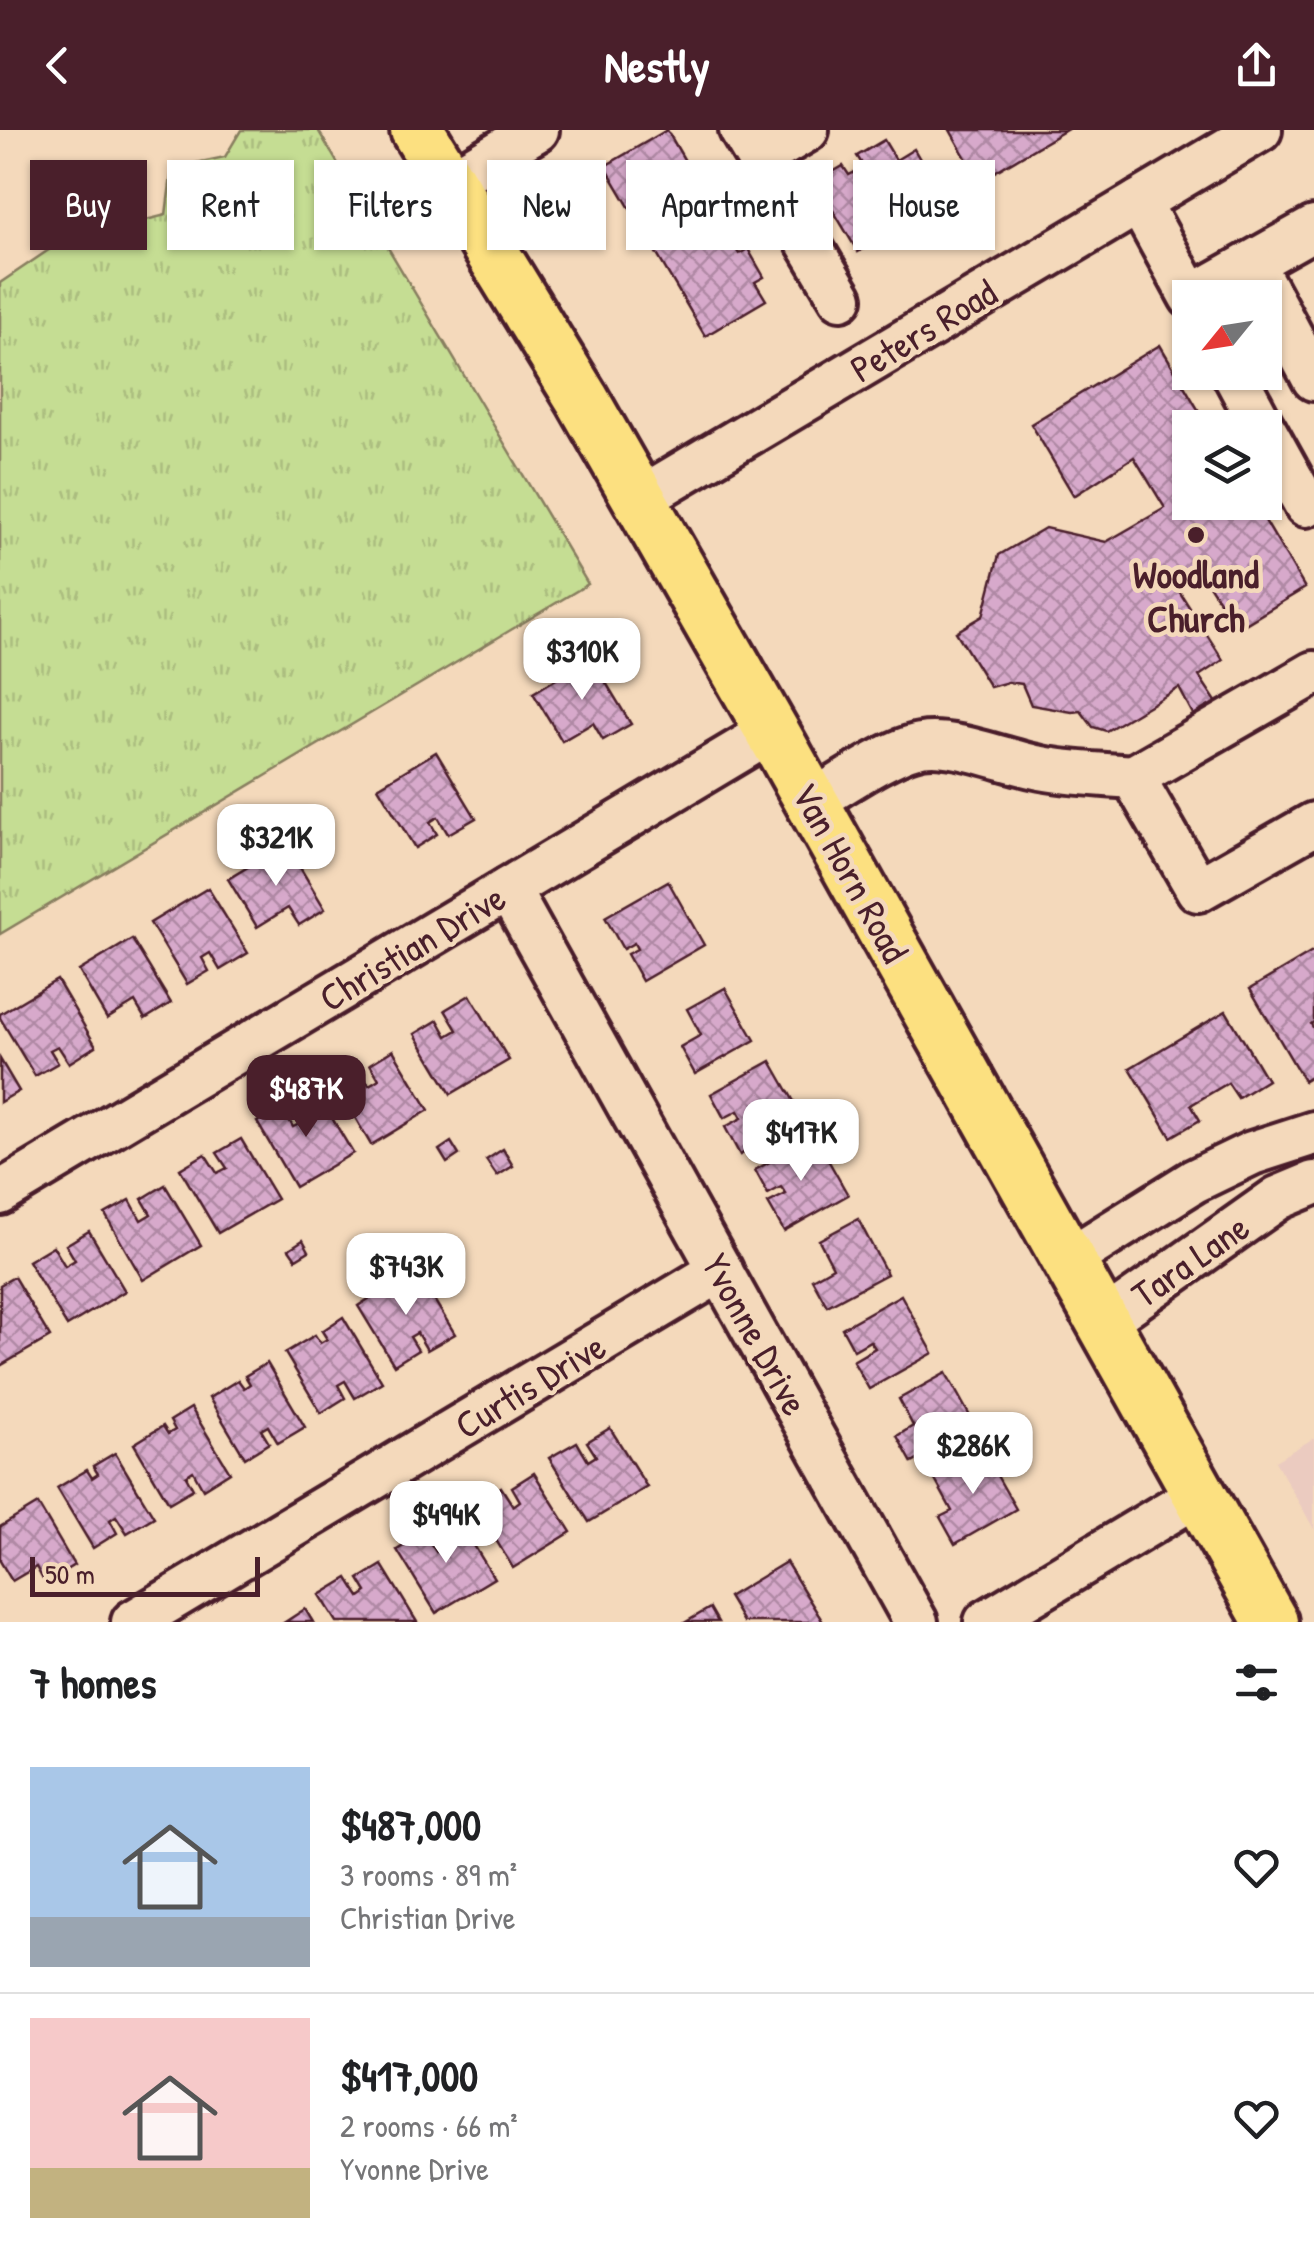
<!DOCTYPE html>
<html lang="en">
<head>
<meta charset="utf-8">
<style>
	:root { --surface:#fff; --page:#f6f6f6; --text:#202124; --muted:#757577; --line:#e0e0e0; --accent:#4a1f2b }
	body { margin:0; font-family:"Patrick Hand",sans-serif; background:var(--page); color:var(--text); height:100vh; display:flex; flex-direction:column; font-size:38px; white-space:nowrap }
	* { box-sizing:border-box; margin:0 }
	p { font-size:32px; color:var(--muted) }
	.icon { flex:none; width:55px; height:55px; fill:none; stroke:currentColor; stroke-width:2; stroke-linecap:round; stroke-linejoin:round }
	.map { position:relative; height:1492px; overflow:hidden }
	.sheet { display:flex; flex-direction:column; background:var(--surface); flex:1 }
	.sheet>* { flex:none }
	.guide { position:absolute; left:30px; top:30px; width:1255px; height:90px; display:flex; gap:20px }
	.needle { width:65px; rotate:240deg }
	.fabs { position:absolute; left:1172px; top:150px; display:grid; gap:20px }
	.fabs a { display:grid; place-items:center; width:110px; height:110px; border-radius:0px; background:var(--surface); box-shadow:0 2px 8px #0004; font-size:50px }
	.scale { position:absolute; left:30px; bottom:25px; width:230px; box-sizing:border-box; padding-left:10px; border:5px solid #4a1f2b; border-top:0; font-size:28px; line-height:35px; white-space:nowrap; color:#4a1f2b; -webkit-text-stroke:8px #f4d9bb; paint-order:stroke }
	.price { position:absolute; translate:-50% -85px; padding:0 22px; border-radius:20px; background:#fff; color:#222; font-size:32px; line-height:65px; filter:drop-shadow(0 2px 5px #0008) }
	.price::after { content:''; position:absolute; left:50%; top:60px; width:30px; height:22px; margin-left:-15px; background:inherit; clip-path:polygon(0 0,100% 0,50% 100%) }
	.price.current { background:var(--accent); color:#fff }
	ul { padding:0; list-style:none }
	li { display:flex; align-items:center; gap:30px; height:250px; padding:0 30px }
	li+li { border-top:2px solid var(--line) }
	li span { display:grid; place-items:center; flex:none; width:280px; height:200px; border-radius:0px; color:#555 }
	li>.icon { margin-inline-start:auto }
	span .icon { width:120px; height:120px; fill:#fffc; stroke-width:1 }
	li b { font-size:42px }
	h2 { display:flex; justify-content:space-between; align-items:center; height:120px; padding:0 30px; font-size:42px }
	.pill { padding:0 35px; border-radius:0px; background:var(--surface); box-shadow:0 2px 8px #0004; font-size:35px; line-height:90px }
	.pill.current { background:var(--accent); color:#fff }
	header { display:flex; justify-content:space-between; align-items:center; height:130px; padding:0 30px; background:var(--accent); color:#fff; font-size:45px; font-weight:800 }
	.map>svg:first-child { display:block }
</style>
</head>
<body>
<header><svg class="icon" aria-label="back" viewBox="0 0 24 24"><path d="M15 5l-7 7 7 7"/></svg>Nestly<svg class="icon" aria-label="share" viewBox="0 0 24 24"><path d="M12 15V3M7 8l5-5 5 5M5 13v7h14v-7"/></svg></header>
<div class="map">
<svg width="1314" height="1492" viewBox="0 0 1314 1492">
	<defs>
		<pattern id="park-tufts" width="24" height="20" patternUnits="userSpaceOnUse" patternTransform="scale(2.5)"><rect width="24" height="20" fill="#c5dd93"/><path d="M3 7l-1-3M5 7V3M7 7l1-3M15 17l-1-3M17 17v-4M19 17l1-3" fill="none" stroke="#abbd7f"/></pattern>
		<pattern id="building-cross-hatch" width="8" height="8" patternUnits="userSpaceOnUse" patternTransform="scale(2.5)"><rect width="8" height="8" fill="#d7a9cb"/><path d="M0 0l8 8M0 8l8-8" fill="none" stroke="#b089a5"/></pattern>
	</defs>
	<rect width="100%" height="100%" fill="#f4d9bb"/>
	<filter id="ink" filterUnits="userSpaceOnUse"><feTurbulence type="fractalNoise" baseFrequency=".01" numOctaves="2"/><feDisplacementMap in="SourceGraphic" scale="20" xChannelSelector="R" yChannelSelector="G"/><feConvolveMatrix kernelMatrix="1 2 1 2 8 2 1 2 1" color-interpolation-filters="sRGB"/></filter>
	<g filter="url(#ink)">
		<polygon fill="#ebcbc0" points="1314,1308 1314,1399 1275,1331"/>
		<polygon fill="url(#park-tufts)" stroke="#887e5f" stroke-width="2.5" points="241,0 318,0 588,454 0,804 0,153 62,111 166,85 172,38 225,27"/>
		<g fill="url(#building-cross-hatch)" stroke="#4a1f2b" stroke-width="2.5">
			<polygon points="667,0 739,124 748,119 764,147 755,152 766,170 705,206 605,36"/>
			<polygon points="950,0 1066,0 979,51"/>
			<polygon points="884,10 896,30 914,19 944,71 858,122 816,52 843,36 849,45 864,37 857,26"/>
			<polygon points="1160,215 1209,298 1190,298 1190,372 1254,372 1305,458 1237,499 1196,434 1172,450 1223,530 1199,546 1217,573 1194,586 1179,558 1106,601 1093,597 1081,581 1072,582 1031,575 1022,554 1008,552 990,557 956,502 983,486 999,425 1045,398 1106,412 1165,378 1134,327 1074,366 1031,294"/>
			<polygon points="591,528 631,594 603,610 593,593 562,611 533,563"/>
			<polygon points="436,622 476,688 448,704 438,687 430,692 437,704 415,718 378,657"/>
			<polygon points="286,714 325,779 299,795 288,778 257,797 228,749"/>
			<polygon points="668,751 704,815 642,851 627,824 637,819 634,813 623,819 605,787"/>
			<polygon points="208,758 248,823 220,840 210,823 202,828 209,841 187,854 150,793"/>
			<polygon points="132,809 171,873 145,889 135,872 107,889 79,841"/>
			<polygon points="1314,821 1314,892 1311,894 1314,899 1314,945 1304,951 1250,859"/>
			<polygon points="57,850 96,916 69,933 58,916 50,920 58,933 35,946 0,888 0,884"/>
			<polygon points="725,858 755,910 695,944 680,917 701,905 687,879"/>
			<polygon points="470,865 509,930 451,964 415,904 438,890 447,906 457,900 445,880"/>
			<polygon points="1226,881 1267,950 1238,968 1228,953 1191,975 1200,990 1171,1007 1130,938"/>
			<polygon points="393,920 429,980 371,1015 333,950 357,935 369,955 379,949 370,934"/>
			<polygon points="0,929 19,961 0,972"/>
			<polygon points="771,931 804,989 740,1025 725,997 742,988 738,981 724,988 711,964"/>
			<polygon points="317,963 353,1023 295,1057 257,992 282,977 293,997 303,992 294,977"/>
			<polygon points="815,1007 848,1065 784,1101 768,1073 786,1064 781,1057 768,1064 755,1040"/>
			<polygon points="241,1009 277,1069 218,1103 180,1039 205,1024 217,1043 227,1038 217,1023"/>
			<polygon points="451,1012 459,1025 447,1033 439,1020"/>
			<polygon points="503,1019 513,1036 497,1046 486,1030"/>
			<polygon points="165,1055 201,1115 143,1150 105,1084 130,1070 141,1090 151,1084 142,1069"/>
			<polygon points="858,1089 887,1144 827,1176 812,1149 833,1137 819,1110"/>
			<polygon points="89,1101 125,1161 67,1196 28,1131 53,1116 65,1136 75,1130 66,1115"/>
			<polygon points="303,1110 309,1121 296,1129 289,1119"/>
			<polygon points="416,1140 455,1204 427,1220 417,1203 410,1207 418,1220 394,1235 358,1176 387,1157 393,1165 399,1161 394,1153"/>
			<polygon points="14,1147 50,1207 0,1236 0,1155"/>
			<polygon points="901,1165 933,1223 869,1259 853,1231 875,1218 870,1211 854,1220 842,1198"/>
			<polygon points="343,1187 382,1252 355,1268 345,1251 338,1255 345,1268 321,1283 285,1223 315,1205 320,1213 327,1209 322,1201"/>
			<polygon points="267,1233 305,1297 278,1313 268,1296 261,1300 269,1313 245,1328 209,1268 238,1250 244,1258 250,1254 245,1246"/>
			<polygon points="946,1243 976,1297 912,1333 897,1306 913,1296 899,1269"/>
			<polygon points="191,1278 230,1342 203,1359 193,1341 186,1346 193,1359 169,1373 134,1314 163,1296 168,1304 175,1300 170,1291"/>
			<polygon points="610,1298 647,1357 589,1392 549,1328 577,1312 588,1331 596,1326 587,1312"/>
			<polygon points="983,1321 1016,1379 955,1414 940,1387 952,1381 934,1348"/>
			<polygon points="115,1323 154,1387 127,1403 116,1386 110,1390 117,1403 93,1418 57,1358 87,1340 92,1348 98,1344 93,1336"/>
			<polygon points="534,1343 571,1402 513,1438 474,1374 501,1357 513,1376 520,1371 512,1357"/>
			<polygon points="38,1374 74,1435 45,1453 36,1437 12,1451 0,1431 0,1397"/>
			<polygon points="458,1389 494,1448 436,1483 397,1420 424,1403 436,1422 443,1417 435,1403"/>
			<polygon points="786,1432 823,1492 743,1492 728,1467"/>
			<polygon points="382,1435 417,1492 337,1492 320,1465 348,1448 360,1467 367,1462 359,1449"/>
			<polygon points="710,1478 718,1492 686,1492"/>
			<polygon points="305,1479 313,1492 285,1492"/>
		</g>
		<g fill="none" stroke-linecap="round" stroke-linejoin="round">
			<defs>
				<g id="minor">
					<polyline points="741,0 841,168"/>
					<polyline points="758,29 807,0"/>
					<polyline points="449,52 537,0"/>
					<polyline points="1139,72 1191,167 1314,98"/>
					<polyline points="1252,133 1314,249"/>
					<polyline points="1233,242 1263,298"/>
					<polyline points="1265,301 1306,375"/>
					<polyline points="639,369 1260,0"/>
					<polyline points="1133,647 1314,543"/>
					<path d="M812,672C839,656 891,620 921,615C952,609 1008,632 1041,638C1072,644 1102,644 1133,647L1198,760L1314,694"/>
					<polyline points="508,759 916,1492"/>
					<polyline points="0,1063 772,601"/>
					<polyline points="1068,1130 1194,1051 1252,1023 1314,1003"/>
					<polyline points="1103,1192 1278,1068 1314,1053"/>
					<polyline points="133,1492 721,1140"/>
					<polyline points="986,1492 1199,1364"/>
				</g>
				<polyline id="major" points="417,0 582,269 772,601 1271,1492"/>
			</defs>
			<use href="#minor" stroke="#4a1f2b" stroke-width="50"/>
			<use href="#major" stroke="#4a1f2b" stroke-width="60"/>
			<use href="#minor" stroke="#f4d9bb" stroke-width="42"/>
			<use href="#major" stroke="#fce080" stroke-width="52"/>
		</g>
	</g>
	<circle fill="#4a1f2b" stroke="#f4d9bb" stroke-width="4" cx="1196" cy="405" r="10"/>
	<g text-anchor="middle" dominant-baseline="central" stroke-width="9" stroke-linejoin="round" paint-order="stroke">
		<g font-size="38" fill="#4a1f2b" stroke="#f4d9bb">
			<text transform="translate(923 200) rotate(-31)">Peters Road</text>
			<text transform="translate(851 742) rotate(61)">Van Horn Road</text>
			<text transform="translate(412 817) rotate(-31)">Christian Drive</text>
			<text transform="translate(1190 1130) rotate(-35)">Tara Lane</text>
			<text transform="translate(756 1204) rotate(61)">Yvonne Drive</text>
			<text transform="translate(530 1255) rotate(-31)">Curtis Drive</text>
		</g>
		<g font-size="38" font-weight="bold" fill="#4a1f2b" stroke="#f4d9bb">
			<text x="1196" y="444">Woodland<tspan x="1196" dy="44">Church</tspan></text>
		</g>
	</g>
</svg>
<div class="fabs">
<a><svg class="needle" viewBox="-14 -14 28 28"><path d="M0-13l5 13h-10z" fill="#e53935"/><path d="M0 13l5-13h-10z" fill="#757577"/></svg></a>
<a><svg class="icon" aria-label="layers" viewBox="0 0 24 24"><path d="M12 4l9 5-9 5-9-5zM3 14l9 5 9-5"/></svg></a>
</div>
<div class="scale">50 m</div>
<b class="price" style="left:582px;top:573px">$310K</b>
<b class="price" style="left:276px;top:759px">$321K</b>
<b class="price current" style="left:306px;top:1010px">$487K</b>
<b class="price" style="left:801px;top:1054px">$417K</b>
<b class="price" style="left:406px;top:1188px">$743K</b>
<b class="price" style="left:973px;top:1367px">$286K</b>
<b class="price" style="left:446px;top:1436px">$494K</b>
<div class="guide">
<a class="pill current">Buy</a>
<a class="pill">Rent</a>
<a class="pill">Filters</a>
<a class="pill">New</a>
<a class="pill">Apartment</a>
<a class="pill">House</a>
</div>
</div>
<section class="sheet">
<h2>7 homes<svg class="icon" aria-label="filters" viewBox="0 0 24 24"><path d="M4 7h16M4 17h16"/><circle cx="9" cy="7" r="2"/><circle cx="15" cy="17" r="2"/></svg></h2>
<ul>
<li><span style="background:linear-gradient(#a9c7e8 75%,#9aa5b1 0)"><svg class="icon" aria-label="home" viewBox="0 0 24 24"><path d="M3 11l9-7 9 7M6 9v11h12V9"/></svg></span><div><b>$487,000</b><p>3 rooms · 89 m²</p><p>Christian Drive</p></div><svg class="icon" aria-label="heart" viewBox="0 0 24 24"><path d="M12 20l-8-8c-3-5 5-10 8-4 3-6 11-1 8 4z"/></svg></li>
<li><span style="background:linear-gradient(#f6c9c9 75%,#c2b280 0)"><svg class="icon" aria-label="home" viewBox="0 0 24 24"><path d="M3 11l9-7 9 7M6 9v11h12V9"/></svg></span><div><b>$417,000</b><p>2 rooms · 66 m²</p><p>Yvonne Drive</p></div><svg class="icon" aria-label="heart" viewBox="0 0 24 24"><path d="M12 20l-8-8c-3-5 5-10 8-4 3-6 11-1 8 4z"/></svg></li>
</ul>
</section>
</body>
</html>
